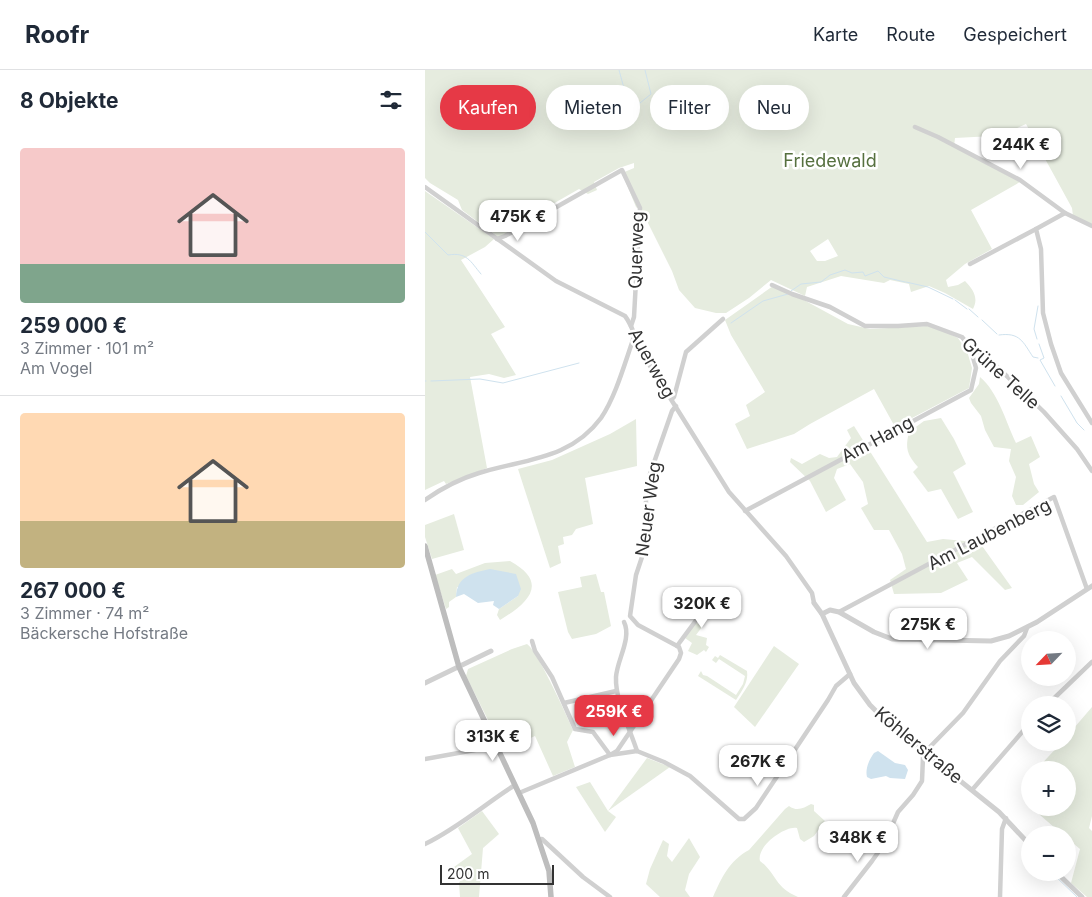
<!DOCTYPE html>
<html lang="de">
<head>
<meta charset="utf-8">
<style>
	:root { --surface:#fff; --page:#f6f6f7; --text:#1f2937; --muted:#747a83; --line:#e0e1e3; --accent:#e63946 }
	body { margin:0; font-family:Inter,sans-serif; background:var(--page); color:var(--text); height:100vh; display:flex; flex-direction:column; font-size:19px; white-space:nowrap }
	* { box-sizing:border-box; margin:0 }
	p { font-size:16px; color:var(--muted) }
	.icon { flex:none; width:28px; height:28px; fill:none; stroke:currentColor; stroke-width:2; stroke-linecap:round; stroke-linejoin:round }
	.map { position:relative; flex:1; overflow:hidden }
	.details { display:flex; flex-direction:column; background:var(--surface); width:425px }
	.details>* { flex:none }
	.top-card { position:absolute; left:15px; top:15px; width:475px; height:45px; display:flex; gap:10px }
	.needle { width:32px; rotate:245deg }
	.controls { position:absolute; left:596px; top:561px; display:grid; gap:10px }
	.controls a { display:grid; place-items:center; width:55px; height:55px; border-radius:50%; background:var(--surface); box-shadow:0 5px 20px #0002; font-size:25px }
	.scale { position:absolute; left:15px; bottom:12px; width:114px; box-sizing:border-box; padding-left:5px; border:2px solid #333; border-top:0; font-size:14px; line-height:18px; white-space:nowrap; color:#333; -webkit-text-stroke:4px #fff; paint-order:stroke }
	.price { position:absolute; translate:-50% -42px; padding:0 11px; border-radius:10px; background:#fff; color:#222; font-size:16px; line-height:32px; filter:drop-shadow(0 1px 2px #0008) }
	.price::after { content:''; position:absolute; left:50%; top:30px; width:15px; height:11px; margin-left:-8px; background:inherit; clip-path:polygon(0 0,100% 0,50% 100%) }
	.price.selected { background:var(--accent); color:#fff }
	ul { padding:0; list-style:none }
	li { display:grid; align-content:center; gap:10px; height:265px; padding:0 20px }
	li+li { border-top:1px solid var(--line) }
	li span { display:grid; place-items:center; height:155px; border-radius:5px; color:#555 }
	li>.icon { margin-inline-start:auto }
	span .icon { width:90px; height:90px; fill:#fffc; stroke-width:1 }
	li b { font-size:21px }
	h2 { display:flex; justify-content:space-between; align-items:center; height:60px; padding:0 20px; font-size:21px }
	.chip { padding:0 18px; border-radius:22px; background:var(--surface); box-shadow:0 5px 20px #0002; font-size:18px; line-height:45px }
	.chip.selected { background:var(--accent); color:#fff }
	header { display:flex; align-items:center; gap:30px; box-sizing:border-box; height:70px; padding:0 25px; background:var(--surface); border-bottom:1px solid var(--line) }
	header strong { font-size:24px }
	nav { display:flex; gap:28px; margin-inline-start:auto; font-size:18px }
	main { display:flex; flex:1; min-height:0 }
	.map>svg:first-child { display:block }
</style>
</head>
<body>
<header>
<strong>Roofr</strong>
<nav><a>Karte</a><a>Route</a><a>Gespeichert</a></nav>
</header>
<main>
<section class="details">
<h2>8 Objekte<svg class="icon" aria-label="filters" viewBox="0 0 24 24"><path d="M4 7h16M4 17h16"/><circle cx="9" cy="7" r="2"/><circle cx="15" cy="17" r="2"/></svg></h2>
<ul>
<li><span style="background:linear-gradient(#f6c9c9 75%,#7fa58c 0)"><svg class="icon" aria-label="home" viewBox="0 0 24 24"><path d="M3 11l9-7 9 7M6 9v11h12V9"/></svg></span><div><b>259 000 €</b><p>3 Zimmer · 101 m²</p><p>Am Vogel</p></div></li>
<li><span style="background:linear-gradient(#ffd9b3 70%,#c2b280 0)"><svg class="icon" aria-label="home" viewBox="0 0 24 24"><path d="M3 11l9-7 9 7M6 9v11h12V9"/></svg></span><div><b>267 000 €</b><p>3 Zimmer · 74 m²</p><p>Bäckersche Hofstraße</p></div></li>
</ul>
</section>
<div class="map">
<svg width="667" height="827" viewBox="0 0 667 827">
	<rect width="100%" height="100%" fill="#fff"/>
	<g fill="#e6ecdf" fill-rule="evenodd">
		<path d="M0,0H667V154L648,146L647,138L601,54L579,64L568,66L530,68L529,77L595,112L546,140L567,179L540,194L521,210L523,217L533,215L540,211C548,219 554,228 548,239L520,223L504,216L486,222L484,214L465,210L459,213L416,206L382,217L380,226L346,210L324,228L301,243H291L270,238L254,220L247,201L218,143L211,137L197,103L209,98V93L194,98L169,112L172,120L163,124L154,119L119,139L96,158L76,169L37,140L33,130L5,113L0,108ZM403,169L413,186L400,191H392L385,181Z"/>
		<polygon points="0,121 69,169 60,177 36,190 80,257 66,264 91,305 79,308 64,304 45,307 62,398 21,414 19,411 0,420"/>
		<polygon points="348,216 377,229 423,254 445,259 502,256 512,258 533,268 542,281 547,298 544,318 470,357 449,319 385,354 369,364 322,379 310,354 325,346 321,335 340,322 306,265 300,250"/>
		<path d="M555,307C573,322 581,352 591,373L606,366L615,387L604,394L609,414L614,422L598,435H591L587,426L591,407L584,391L586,379L569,377L560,360L556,346L546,333L544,328L554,314Z"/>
		<path d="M516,348L529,369L541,394L528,402L548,442L533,449L516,419L503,422L488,402L493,397C482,384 480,379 484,362L499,351Z"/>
		<polygon points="211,349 212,396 160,408 168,454 151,459 147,465 138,467 139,474 133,476 136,493 125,498 93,399 127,390 185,364"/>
		<polygon points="429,356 502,472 518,469 540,471 550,466 587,518 580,520 547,487 532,493 543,510 516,523 469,524 465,510 481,499 477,484 464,460 449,460 436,438 443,434 438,412 425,394 412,399 409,408 421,430 401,442 385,411 365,392 366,388 377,394 395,384 404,388 412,387 426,368 422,360"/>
		<polygon points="29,444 39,480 7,489 0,467 0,455"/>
		<path d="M85,491C125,513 103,533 75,550L72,545L74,539L93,526L32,517L31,527L24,532V537L21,539L10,505L27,499L31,504L60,493Z"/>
		<polygon points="171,504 176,522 179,522 186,556 171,564 147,569 143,562 133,522 157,517 155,507"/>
		<polygon points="271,552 277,557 271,565 282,568 281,575 284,577 281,582 279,580 272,585 263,581 267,573 260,568"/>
		<path d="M102,574C113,582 141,644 148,660L142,672L150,697L128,706L110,666L92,674L85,669L74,672L41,606L43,599L87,579Z"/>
		<polygon points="349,576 374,594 330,657 309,637"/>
		<path d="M295,585L322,601C324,612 316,622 311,630L273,606L276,601L278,605L282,606L311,625L318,614L320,606L294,589L291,593L287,590L290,586L293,588Z"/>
		<polygon points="667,637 667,746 664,758 667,761 667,827 662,827 646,813 655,779 643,769 642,765 638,765 607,738 642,738 642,700 611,700 636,673 642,672 643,665"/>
		<polygon points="222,688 245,697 183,741 191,747 180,762 151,717 165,712 183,741"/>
		<path d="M386,734L389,735V741L400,751L389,766L379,772L375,769L372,758C361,755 331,776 335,791C352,804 349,817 373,827H288C297,807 304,791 324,780L360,739L364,736C372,742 379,738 386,734Z"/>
		<polygon points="57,741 74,764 58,778 54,827 35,827 34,813 37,807 31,805 29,797 47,784 33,758"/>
		<polygon points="264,768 275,787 264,804 260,820 265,827 235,827 221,814 225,799 238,770 244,774 242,786 247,792"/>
	</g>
	<g fill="#cfe2ee">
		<path d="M65,499L91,504L96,519L93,526L74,539L68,535L69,531L53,533L39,524L31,527C32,506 47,503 65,499Z"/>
		<path d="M453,681L470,693L480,695L483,700L480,709L465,708L461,706L446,709L442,707C440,699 444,690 449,683Z"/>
	</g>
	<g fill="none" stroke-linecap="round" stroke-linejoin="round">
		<g stroke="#cfe2ee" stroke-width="1">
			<polyline points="194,0 200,22 203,29"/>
			<polyline points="211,33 215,33 226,24 220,0"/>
			<path d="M0,162L23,185C42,182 45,191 56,204"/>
			<polyline points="481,212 503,217 528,229"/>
			<polyline points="366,221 376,214 396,212 405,205 420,200 427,203 438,202 440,206 453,201 459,207 480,212"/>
			<polyline points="530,230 542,239"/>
			<polyline points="544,239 553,247"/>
			<polyline points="557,250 572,264"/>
			<polyline points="306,253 338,231 363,224"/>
			<path d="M574,265C595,262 598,272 608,287L613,288"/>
			<polyline points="612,269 609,259 613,236"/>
			<polyline points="614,274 619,288 615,290 630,316"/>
			<polyline points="0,311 1,311"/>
			<polyline points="6,311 55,309 78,313 154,293"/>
			<polyline points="636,326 652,353 659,360"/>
			<polyline points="601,774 605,779"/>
			<polyline points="626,802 652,827"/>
		</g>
		<g stroke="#d0d0d0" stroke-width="4.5">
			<polyline points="490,57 513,67 595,110 640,143 667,156"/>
			<path d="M0,117L131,211L200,246C208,256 211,271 217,283L304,422L361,486L387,523L389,533"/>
			<polyline points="640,143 611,159 616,179 618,243 626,274 636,303 667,353"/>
			<polyline points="72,169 80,166 197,100 215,138 209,247 206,256"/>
			<polyline points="545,194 611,159"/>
			<polyline points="347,215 367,224 405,237 440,256 473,256 502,254 537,267 545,277 561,286 619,342 652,379 667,401"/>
			<polyline points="247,329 249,327 261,282 298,249"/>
			<path d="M0,430C17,418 34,409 54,403C99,389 145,390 176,348C191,326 200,292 209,267"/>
			<polyline points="320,441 546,320 551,298 545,277"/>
			<polyline points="414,542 629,427 662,519"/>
			<path d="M199,552C207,568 192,590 191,607C190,630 205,659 212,681"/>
			<polyline points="107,571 110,581 127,607 150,659 168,662 185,685"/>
			<polyline points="252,576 286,530"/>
			<polyline points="139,633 191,621"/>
			<polyline points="622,635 667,592"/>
			<polyline points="187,684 192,681 254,589 256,583 254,577 213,555 205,546 211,505 220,478 221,430 225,404 247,341 251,336"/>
			<polyline points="0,689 72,676"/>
			<polyline points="547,720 605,653"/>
			<polyline points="94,723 185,685 212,681 239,692 265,706 314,749 319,749 331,738 403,630 411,616 425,604"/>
			<polyline points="114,770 117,769 158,807 185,827"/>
			<path d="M0,774C33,758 60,734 90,715"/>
			<polyline points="419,827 447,791 459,774 473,742 488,725 497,711 498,687 500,682 538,643 575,591 599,566 602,558"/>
			<polyline points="575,827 577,759 581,748"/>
		</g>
		<g stroke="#d0d0d0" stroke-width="5">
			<polyline points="389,533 397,544 429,613 445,635 463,653 574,742 605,775"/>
			<polyline points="397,544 405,540 414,542 449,562 467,569 566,571 584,566 612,552 667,516"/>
			<polyline points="0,613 66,581"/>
			<polyline points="631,802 657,827"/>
		</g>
		<polyline stroke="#bdbdbd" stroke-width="5.5" points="0,476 34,597 108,753 124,801 126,827"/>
	</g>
	<g text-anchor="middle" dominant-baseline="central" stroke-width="5" stroke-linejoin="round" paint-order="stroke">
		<g font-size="18" fill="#56703f" stroke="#fff">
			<text x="405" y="90">Friedewald</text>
		</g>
		<g font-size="18" fill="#333" stroke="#fff">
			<text transform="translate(211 180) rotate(-88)">Querweg</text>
			<text transform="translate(227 293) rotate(61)">Auerweg</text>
			<text transform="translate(576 303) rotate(42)">Grüne Telle</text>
			<text transform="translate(452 369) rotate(-28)">Am Hang</text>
			<text transform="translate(223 439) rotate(-82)">Neuer Weg</text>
			<text transform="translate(564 464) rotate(-27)">Am Laubenberg</text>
			<text transform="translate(494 675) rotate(40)">Köhlerstraße</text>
		</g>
	</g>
</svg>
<div class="controls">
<a><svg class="needle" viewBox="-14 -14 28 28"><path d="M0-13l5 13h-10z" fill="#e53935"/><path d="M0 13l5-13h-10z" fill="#747a83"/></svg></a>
<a><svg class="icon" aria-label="layers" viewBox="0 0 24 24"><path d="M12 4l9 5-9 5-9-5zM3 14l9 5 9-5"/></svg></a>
<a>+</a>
<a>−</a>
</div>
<div class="scale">200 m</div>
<b class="price" style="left:596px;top:100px">244K €</b>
<b class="price" style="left:93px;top:172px">475K €</b>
<b class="price" style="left:277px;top:559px">320K €</b>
<b class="price" style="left:503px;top:580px">275K €</b>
<b class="price selected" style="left:189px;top:667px">259K €</b>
<b class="price" style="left:68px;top:692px">313K €</b>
<b class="price" style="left:333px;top:717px">267K €</b>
<b class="price" style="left:433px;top:793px">348K €</b>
<div class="top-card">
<a class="chip selected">Kaufen</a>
<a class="chip">Mieten</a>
<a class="chip">Filter</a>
<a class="chip">Neu</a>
</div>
</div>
</main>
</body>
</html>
